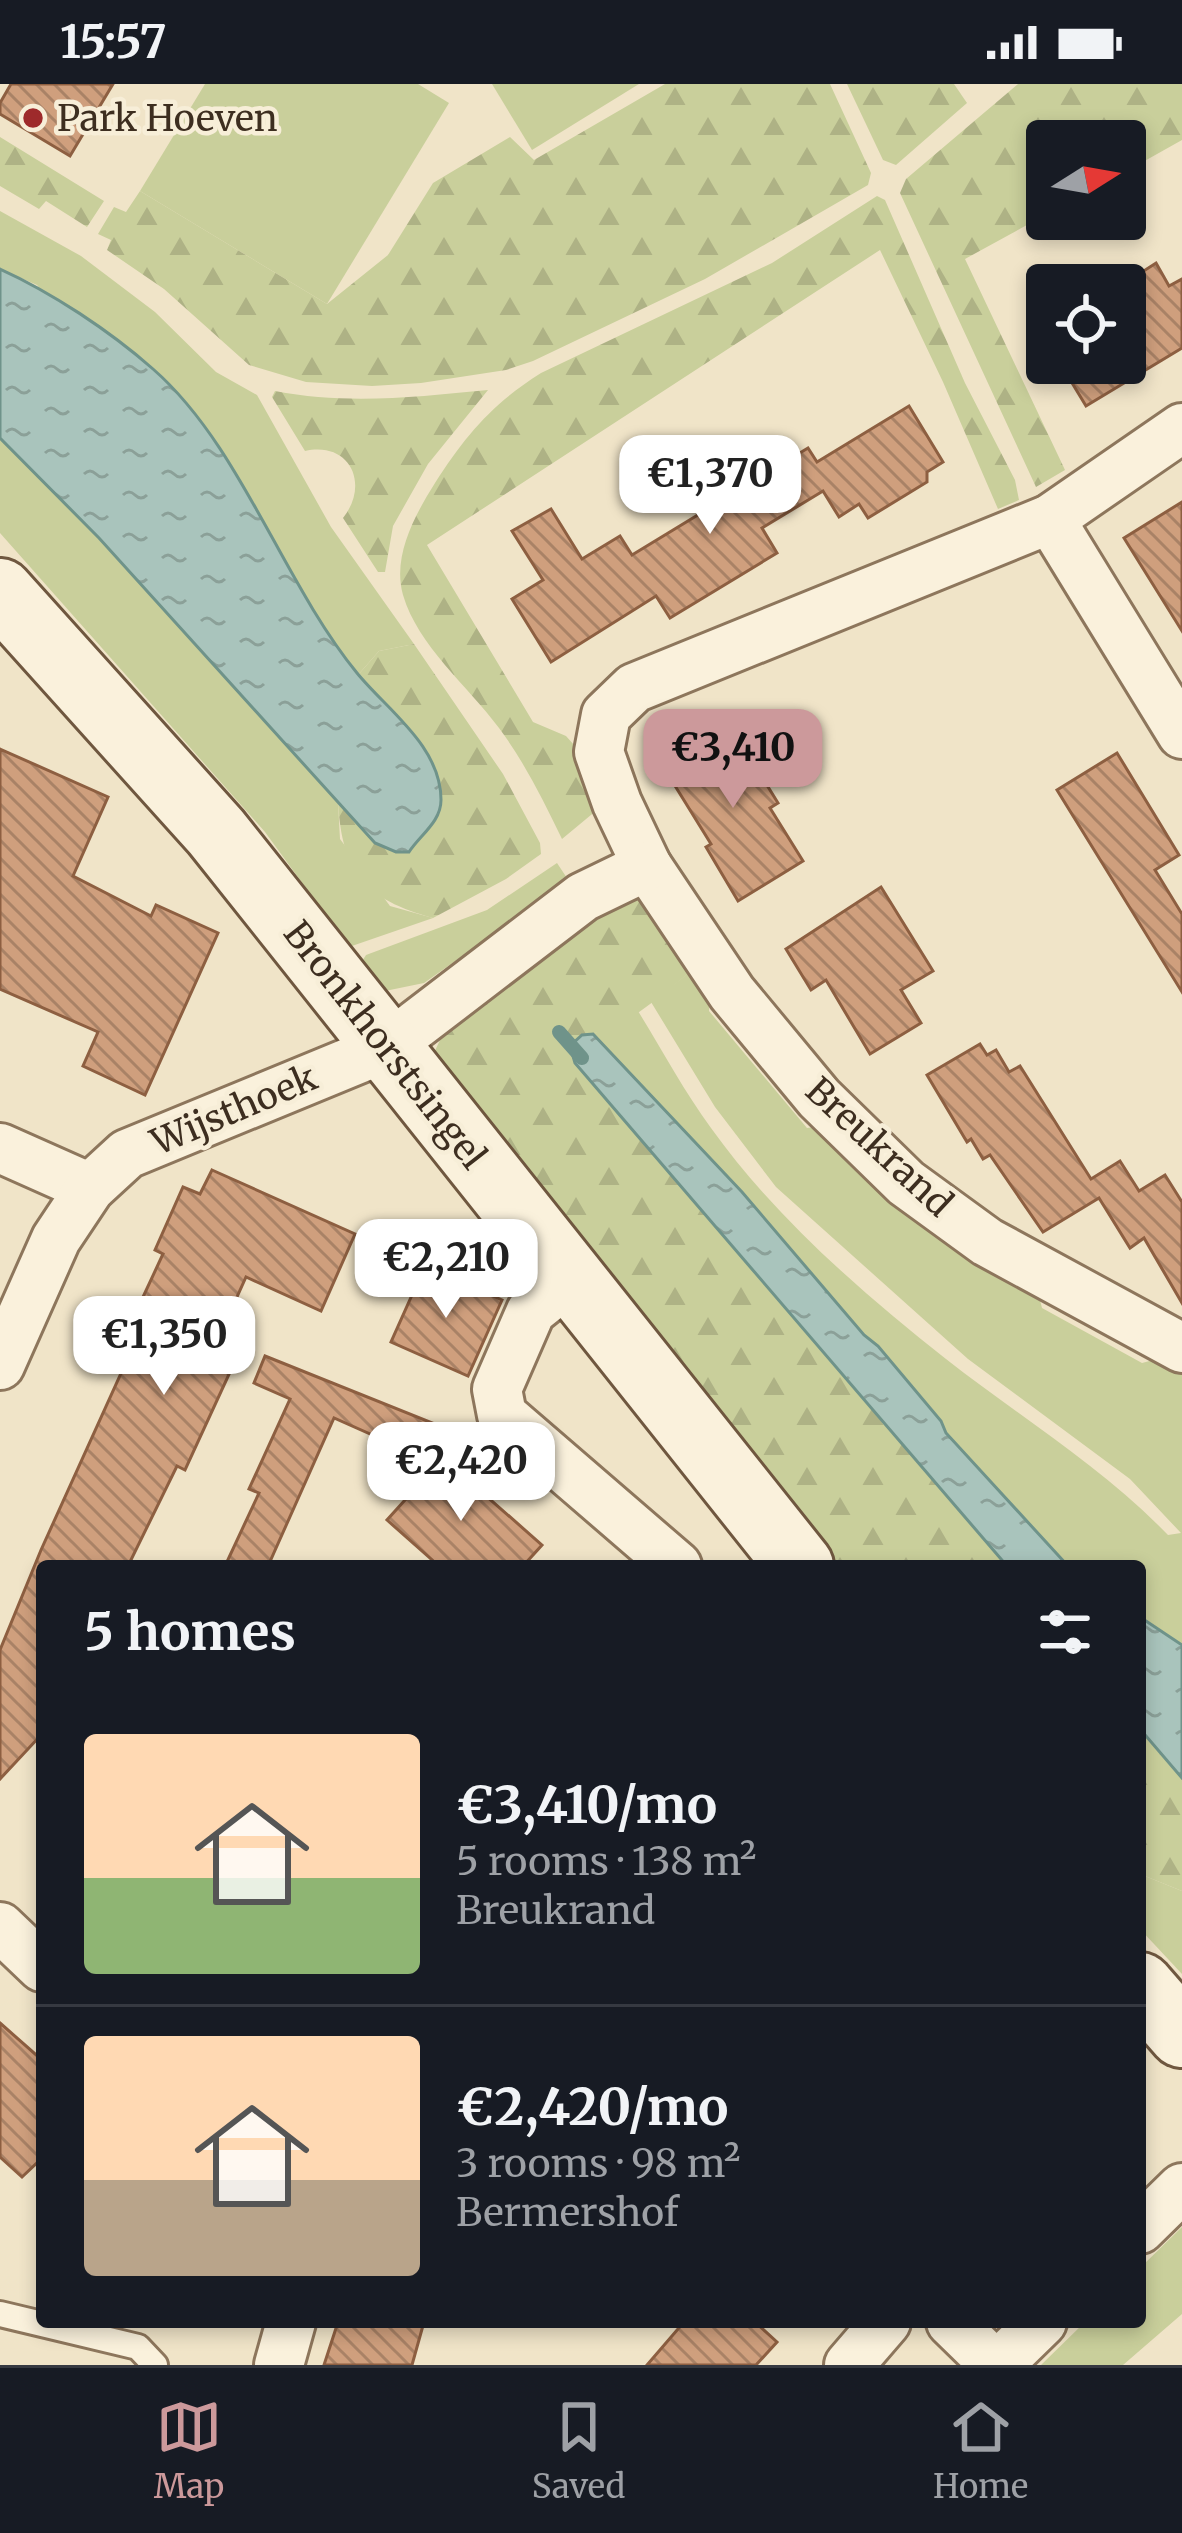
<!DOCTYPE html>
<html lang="en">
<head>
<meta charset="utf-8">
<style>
	:root { --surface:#171b24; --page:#242831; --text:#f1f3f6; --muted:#9ea1a6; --line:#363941; --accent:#cc999b }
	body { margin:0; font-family:Merriweather,serif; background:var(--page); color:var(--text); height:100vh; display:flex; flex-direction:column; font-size:45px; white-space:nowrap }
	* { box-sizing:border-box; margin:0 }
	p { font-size:39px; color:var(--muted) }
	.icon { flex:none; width:66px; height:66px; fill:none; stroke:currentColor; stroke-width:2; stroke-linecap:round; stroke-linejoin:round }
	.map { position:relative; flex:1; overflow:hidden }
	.details { position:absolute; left:36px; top:1476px; width:1110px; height:768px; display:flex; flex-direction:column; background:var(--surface); border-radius:12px; box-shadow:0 6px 18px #0003 }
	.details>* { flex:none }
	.needle { width:78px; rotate:79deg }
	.tools { position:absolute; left:1026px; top:36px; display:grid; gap:24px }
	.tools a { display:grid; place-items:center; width:120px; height:120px; border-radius:12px; background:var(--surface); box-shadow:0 6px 18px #0003; font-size:60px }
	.price { position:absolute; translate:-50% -102px; padding:0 27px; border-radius:24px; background:#fff; color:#222; font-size:39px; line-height:78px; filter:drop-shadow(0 3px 6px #0008) }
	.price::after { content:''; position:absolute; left:50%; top:72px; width:36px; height:27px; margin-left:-18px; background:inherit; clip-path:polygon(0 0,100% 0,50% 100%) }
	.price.current { background:var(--accent); color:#111 }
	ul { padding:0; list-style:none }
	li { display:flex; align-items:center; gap:36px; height:300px; padding:0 48px }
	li+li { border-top:3px solid var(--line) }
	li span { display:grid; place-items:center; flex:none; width:336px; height:240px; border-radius:12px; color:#555 }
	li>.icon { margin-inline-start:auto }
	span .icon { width:144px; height:144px; fill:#fffc; stroke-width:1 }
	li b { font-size:51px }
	h2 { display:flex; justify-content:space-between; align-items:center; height:144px; padding:0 48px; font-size:51px }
	.status { display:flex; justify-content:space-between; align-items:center; height:84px; padding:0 60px; background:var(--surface); direction:ltr }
	.status svg { height:33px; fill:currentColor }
	.tab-bar { display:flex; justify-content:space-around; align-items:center; height:168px; border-top:3px solid var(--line); background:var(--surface); font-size:33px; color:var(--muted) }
	.tab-bar a { display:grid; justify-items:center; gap:6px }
	.tab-bar .current { color:var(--accent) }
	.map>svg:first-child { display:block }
</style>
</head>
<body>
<div class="status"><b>15:57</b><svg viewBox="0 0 49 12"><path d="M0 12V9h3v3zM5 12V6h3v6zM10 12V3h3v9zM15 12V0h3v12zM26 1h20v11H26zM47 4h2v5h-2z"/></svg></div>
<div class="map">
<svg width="1182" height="2281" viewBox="0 0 1182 2281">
	<defs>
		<pattern id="forest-firs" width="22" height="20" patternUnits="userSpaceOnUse" patternTransform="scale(3)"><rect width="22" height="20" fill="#c9cf9b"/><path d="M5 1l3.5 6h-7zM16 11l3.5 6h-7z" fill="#aeb285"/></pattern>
		<pattern id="water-ripples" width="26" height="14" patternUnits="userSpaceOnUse" patternTransform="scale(3)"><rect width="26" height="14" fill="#a9c4bc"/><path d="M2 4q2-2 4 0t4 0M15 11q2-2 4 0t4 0" fill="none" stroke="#8ba098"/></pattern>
		<pattern id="building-back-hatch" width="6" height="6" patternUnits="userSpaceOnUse" patternTransform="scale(3)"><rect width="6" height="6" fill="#cf9f7d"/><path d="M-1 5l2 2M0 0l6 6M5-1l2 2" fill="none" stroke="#a98266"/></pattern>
	</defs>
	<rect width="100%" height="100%" fill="#f0e4c8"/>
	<g fill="#c9cf9b">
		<polygon points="205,0 418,0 449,19 327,220 140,107"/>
		<polygon points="492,0 639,0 532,66"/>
		<polygon points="0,127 81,172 155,228 216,288 257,311 331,443 414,560 379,567 358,591 325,544 37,201 0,185"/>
		<polygon points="0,354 99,454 338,718 340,755 390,822 433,834 349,863 265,748 0,449"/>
		<polygon points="557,779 569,797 424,899 385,907 361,879 366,871 487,826"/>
		<path d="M694,885L710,908L709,927L807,1044L823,1042L1038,1208L1042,1224L1142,1279L1161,1274L1182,1286V1561L1140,1533V1482H1068L946,1349L941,1337L878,1262L864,1251L742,1108L593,950L638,927C662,966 684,1007 711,1044C774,1132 861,1208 946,1275C1020,1333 1102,1383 1168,1451L1181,1449L1130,1395L968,1275L776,1103L715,1023L651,918Z"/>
		<polygon points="1140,1790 1182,1807 1182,1890 1140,1845"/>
		<polygon points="1182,2143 1182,2230 1123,2281 1041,2281 1085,2238 1140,2238 1140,2184"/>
	</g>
	<g fill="url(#forest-firs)">
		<polygon points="665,0 830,0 871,89 868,101 705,195 533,277 506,286 421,299 372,302 306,298 249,281 164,205 107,166 111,156 98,150 114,123 126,128 140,107 327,220 388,171 433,99 510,53 534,76"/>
		<polygon points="847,0 954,0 967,19 896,81 883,76"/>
		<polygon points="1018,0 1182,0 1182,56 1125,88 1125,57 1047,57 1047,130 965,175 1065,386 1036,403 900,109 906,95"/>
		<polygon points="0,53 104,117 87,143 46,117 39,125 0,102"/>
		<path d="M877,112L885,116L965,299L1015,396L1019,416L998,425L943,298L880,166L427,461L533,638L566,652L583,671L603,721L562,755C543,716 525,679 499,644C468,602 418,562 403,511C392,472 415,431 435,399C466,351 492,320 541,289L772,179Z"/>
		<path d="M488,306L428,380L393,442L385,488H378L343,434C370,400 350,357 305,367L272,313L275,307C347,321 416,313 488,306Z"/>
		<path d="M414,560L503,690L540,759L541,770L506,795L433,834C365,815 342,789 338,718L375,759L409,768L419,753L417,654L358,591L379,567Z"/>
		<path d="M631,812L652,819L694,885C663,909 623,949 581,951L1007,1482H836L434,969L451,932L612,816Z"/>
		<polygon points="1140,1645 1182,1694 1182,1807 1140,1790"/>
	</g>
	<g fill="url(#water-ripples)" stroke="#6f938a" stroke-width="3">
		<path d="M0,185C51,208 110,247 153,285C241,362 282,497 357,589C387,626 441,662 441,716C441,738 420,751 409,768H396L375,759L99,454L0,354Z"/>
		<polygon points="593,950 742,1108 864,1251 878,1262 941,1337 946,1349 1068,1482 1007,1482 575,979 570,962 582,951"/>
		<polygon points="1140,1533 1182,1561 1182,1694 1140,1645"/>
	</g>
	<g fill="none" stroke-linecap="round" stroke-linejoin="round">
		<polyline stroke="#6f938a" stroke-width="14" points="559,948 582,974"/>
	</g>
	<g fill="url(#building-back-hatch)" stroke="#8d5f41" stroke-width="3">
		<polygon points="11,0 113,0 70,72 0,30 0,19"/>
		<polygon points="1156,179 1169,202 1182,195 1182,264 1086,322 1060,279 1125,279 1125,199"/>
		<polygon points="909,322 943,378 927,388 927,398 868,434 859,420 839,433 823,407 762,444 777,469 670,534 656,512 551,578 512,515 543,496 512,447 551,425 582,475 620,452 632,471 808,364 817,378"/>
		<polygon points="1182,418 1182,547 1124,454"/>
		<polygon points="733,646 778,719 770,724 803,777 738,817 706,763 711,760 664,684 667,671 705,648 712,658"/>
		<polygon points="0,665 108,713 73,792 151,832 156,821 218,849 145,1011 83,982 98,948 0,905"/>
		<polygon points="1117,669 1179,771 1155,786 1182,830 1182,908 1057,706"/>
		<polygon points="881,803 933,887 901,906 921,939 870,970 826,896 811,906 786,865"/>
		<polygon points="980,960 987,971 996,966 1009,988 1020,982 1091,1095 1120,1077 1139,1107 1165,1091 1182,1118 1182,1219 1144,1154 1130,1164 1099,1114 1043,1148 990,1071 983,1075 971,1055 967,1058 927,991"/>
		<polygon points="212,1086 355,1150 321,1227 246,1193 219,1253 242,1262 185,1386 177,1382 128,1482 42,1482 42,1650 0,1695 0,1566 41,1466 141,1245 130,1241 163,1170 155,1166 183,1103 200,1110"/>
		<polygon points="425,1182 502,1216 468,1292 391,1258"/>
		<polygon points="265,1272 445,1344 431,1377 334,1334 268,1482 225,1482 259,1409 249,1405 290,1315 254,1299"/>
		<polygon points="443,1374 542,1461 523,1482 439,1482 387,1436"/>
		<polygon points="0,1939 42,1976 42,2074 22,2093 0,2073"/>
		<polygon points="338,2238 424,2238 412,2281 324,2281"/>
		<polygon points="684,2238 755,2238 777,2258 756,2281 647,2281"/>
	</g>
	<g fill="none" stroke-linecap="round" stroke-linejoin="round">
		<defs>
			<polyline id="lane" points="0,2230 138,2263 155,2281"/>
			<g id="street">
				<polyline points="1182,344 1050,435 634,604 606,631 599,668 617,719 647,782 732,909 819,1014 906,1099 987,1158 1182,1264"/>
				<polyline points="1050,435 1182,650"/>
				<polyline points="0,1064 90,1104"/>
				<polyline points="570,1196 531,1227 497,1305 502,1331 677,1482"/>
				<polyline points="0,1281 56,1155 90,1104 127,1070 387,963 583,813 647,782"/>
				<polyline points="0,1843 42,1883"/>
				<polyline points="1140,2145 1182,2104"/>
				<polyline points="951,2238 995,2281"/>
				<polyline points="279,2281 291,2238"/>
				<polyline points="849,2281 886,2238"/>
				<polyline points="998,2281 1042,2238"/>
			</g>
			<g id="secondary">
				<polyline points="0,508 216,748 800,1482"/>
				<polyline points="1140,1902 1182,1950"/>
			</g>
		</defs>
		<use href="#lane" stroke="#8d765c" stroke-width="30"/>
		<use href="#street" stroke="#8d765c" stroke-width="54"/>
		<use href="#secondary" stroke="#6f573f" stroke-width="72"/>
		<use href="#lane" stroke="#faf1dc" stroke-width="24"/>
		<use href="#street" stroke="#faf1dc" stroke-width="48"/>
		<use href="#secondary" stroke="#faf1dc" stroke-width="66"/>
	</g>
	<circle fill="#9e2a2b" stroke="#f7eed8" stroke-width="4.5" cx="33" cy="34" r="12"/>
	<g text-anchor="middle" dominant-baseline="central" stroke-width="9" stroke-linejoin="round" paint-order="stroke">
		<g font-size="36" fill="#3d2e20" stroke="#f7eed8" text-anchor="start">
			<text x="57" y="34">Park Hoeven</text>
		</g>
		<g font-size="36" fill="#3d2e20" stroke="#f7eed8">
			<text transform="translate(385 961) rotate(52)">Bronkhorstsingel</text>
			<text transform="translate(234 1026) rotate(-23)">Wijsthoek</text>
			<text transform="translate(879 1063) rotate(43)">Breukrand</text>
		</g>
	</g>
</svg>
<div class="tools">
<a><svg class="needle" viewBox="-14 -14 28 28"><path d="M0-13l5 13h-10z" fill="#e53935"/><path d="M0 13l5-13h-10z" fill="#9ea1a6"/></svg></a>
<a><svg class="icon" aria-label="locate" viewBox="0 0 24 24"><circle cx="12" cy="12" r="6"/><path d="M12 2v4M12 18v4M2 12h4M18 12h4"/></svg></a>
</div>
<b class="price" style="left:710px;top:453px">€1,370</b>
<b class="price current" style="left:733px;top:727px">€3,410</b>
<b class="price" style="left:446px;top:1237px">€2,210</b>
<b class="price" style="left:164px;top:1314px">€1,350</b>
<b class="price" style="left:461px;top:1440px">€2,420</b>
<section class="details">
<h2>5 homes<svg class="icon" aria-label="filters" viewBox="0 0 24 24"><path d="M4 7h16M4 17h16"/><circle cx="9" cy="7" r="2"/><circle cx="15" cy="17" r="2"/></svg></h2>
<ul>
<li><span style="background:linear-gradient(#ffd9b3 60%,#8fb573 0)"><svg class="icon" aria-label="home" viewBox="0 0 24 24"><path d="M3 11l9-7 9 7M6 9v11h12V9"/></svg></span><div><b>€3,410/mo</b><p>5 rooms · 138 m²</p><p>Breukrand</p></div></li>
<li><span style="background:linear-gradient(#ffd9b3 60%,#b9a48a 0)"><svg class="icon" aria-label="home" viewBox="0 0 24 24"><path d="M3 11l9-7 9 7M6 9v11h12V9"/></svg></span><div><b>€2,420/mo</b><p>3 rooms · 98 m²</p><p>Bermershof</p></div></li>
</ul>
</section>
</div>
<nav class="tab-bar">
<a class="current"><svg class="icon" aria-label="map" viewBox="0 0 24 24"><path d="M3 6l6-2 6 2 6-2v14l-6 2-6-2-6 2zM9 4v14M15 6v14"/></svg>Map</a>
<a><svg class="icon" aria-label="saved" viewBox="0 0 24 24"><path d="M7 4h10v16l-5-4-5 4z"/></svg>Saved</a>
<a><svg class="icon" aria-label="home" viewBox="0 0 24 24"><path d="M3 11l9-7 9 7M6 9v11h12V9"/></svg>Home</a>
</nav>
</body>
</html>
